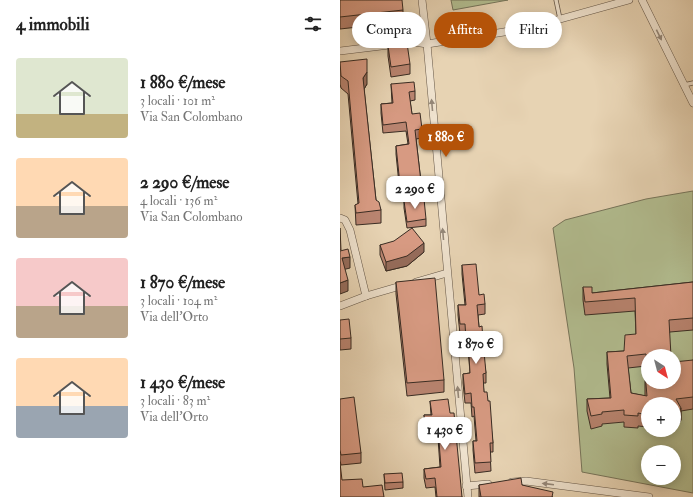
<!DOCTYPE html>
<html lang="it">
<head>
<meta charset="utf-8">
<style>
	:root { --surface:#fff; --page:#f2f2f2; --text:#222; --muted:#767676; --accent:#b45309 }
	body { margin:0; font-family:"IM FELL Double Pica",serif; background:var(--page); color:var(--text); height:100vh; display:flex; flex-direction:column; font-size:15px; white-space:nowrap }
	* { box-sizing:border-box; margin:0 }
	p { font-size:13px; color:var(--muted) }
	.icon { flex:none; width:22px; height:22px; fill:none; stroke:currentColor; stroke-width:2; stroke-linecap:round; stroke-linejoin:round }
	.map { position:relative; flex:1; overflow:hidden }
	.side { display:flex; flex-direction:column; background:var(--surface); width:340px }
	.side>* { flex:none }
	.top-card { position:absolute; left:12px; top:12px; width:281px; height:36px; display:flex; gap:8px }
	.needle { width:26px; rotate:144deg }
	.controls { position:absolute; left:301px; top:349px; display:grid; gap:8px }
	.controls a { display:grid; place-items:center; width:40px; height:40px; border-radius:50%; background:var(--surface); box-shadow:0 2px 10px #0003; font-size:20px }
	.price { position:absolute; translate:-50% -34px; padding:0 9px; border-radius:8px; background:#fff; color:#222; font-size:13px; line-height:26px; filter:drop-shadow(0 1px 2px #0008) }
	.price::after { content:''; position:absolute; left:50%; top:24px; width:12px; height:9px; margin-left:-6px; background:inherit; clip-path:polygon(0 0,100% 0,50% 100%) }
	.price.current { background:var(--accent); color:#fff }
	ul { padding:0; list-style:none }
	li { display:flex; align-items:center; gap:12px; height:100px; padding:0 16px }
	li span { display:grid; place-items:center; flex:none; width:112px; height:80px; border-radius:4px; color:#555 }
	li>.icon { margin-inline-start:auto }
	span .icon { width:48px; height:48px; fill:#fffc; stroke-width:1 }
	li b { font-size:17px }
	h2 { display:flex; justify-content:space-between; align-items:center; height:48px; padding:0 16px; font-size:17px }
	.tag { padding:0 14px; border-radius:18px; background:var(--surface); box-shadow:0 2px 10px #0003; font-size:14px; line-height:36px }
	.tag.current { background:var(--accent); color:#fff }
	main { display:flex; flex:1; min-height:0 }
	.map>svg:first-child { display:block }
</style>
</head>
<body>
<main>
<section class="side">
<h2>4 immobili<svg class="icon" aria-label="filters" viewBox="0 0 24 24"><path d="M4 7h16M4 17h16"/><circle cx="9" cy="7" r="2"/><circle cx="15" cy="17" r="2"/></svg></h2>
<ul>
<li><span style="background:linear-gradient(#dfe7d0 70%,#c2b280 0)"><svg class="icon" aria-label="home" viewBox="0 0 24 24"><path d="M3 11l9-7 9 7M6 9v11h12V9"/></svg></span><div><b>1 880 €/mese</b><p>3 locali · 101 m²</p><p>Via San Colombano</p></div></li>
<li><span style="background:linear-gradient(#ffd9b3 60%,#b9a48a 0)"><svg class="icon" aria-label="home" viewBox="0 0 24 24"><path d="M3 11l9-7 9 7M6 9v11h12V9"/></svg></span><div><b>2 290 €/mese</b><p>4 locali · 136 m²</p><p>Via San Colombano</p></div></li>
<li><span style="background:linear-gradient(#f6c9c9 60%,#b9a48a 0)"><svg class="icon" aria-label="home" viewBox="0 0 24 24"><path d="M3 11l9-7 9 7M6 9v11h12V9"/></svg></span><div><b>1 870 €/mese</b><p>3 locali · 104 m²</p><p>Via dell'Orto</p></div></li>
<li><span style="background:linear-gradient(#ffd9b3 60%,#9aa5b1 0)"><svg class="icon" aria-label="home" viewBox="0 0 24 24"><path d="M3 11l9-7 9 7M6 9v11h12V9"/></svg></span><div><b>1 430 €/mese</b><p>3 locali · 83 m²</p><p>Via dell'Orto</p></div></li>
</ul>
</section>
<div class="map">
<svg width="353" height="497" viewBox="0 0 353 497">
	<rect width="100%" height="100%" fill="#e7d3b3"/>
	<filter id="stains"><feTurbulence type="fractalNoise" baseFrequency=".005" numOctaves="4"/><feColorMatrix values="0 0 0 0 .2 0 0 0 0 .09 0 0 0 0 .02 0 0 0 .5 -.17"/></filter>
	<radialGradient id="worn" r=".72"><stop offset=".6" stop-color="#630" stop-opacity="0"/><stop offset="1" stop-color="#630" stop-opacity=".3"/></radialGradient>
	<g fill="#b2bd90" stroke="#76745a" fill-rule="evenodd">
		<polygon points="111,0 168,0 113,10"/>
		<path d="M353,191V493L242,472L234,368L213,228L225,220L306,199ZM308,356H334V382H308ZM308,404H334V430H308ZM308,452H334V478H308Z"/>
	</g>
	<g fill="none" stroke-linecap="round" stroke-linejoin="round">
		<defs>
			<g id="service">
				<polyline points="216,0 220,19"/>
				<polyline points="344,85 353,83"/>
			</g>
			<g id="minor">
				<polyline points="82,0 87,44 128,497"/>
				<polyline points="302,0 353,103"/>
				<polyline points="0,51 74,42 87,44 164,32 206,23 289,0"/>
				<polyline points="0,218 5,220 10,230 26,296"/>
				<polyline points="76,282 107,273"/>
				<polyline points="0,306 26,296 64,285"/>
				<polyline points="172,482 186,481 309,497"/>
				<polyline points="126,486 148,484"/>
			</g>
		</defs>
		<use href="#service" stroke="#645647" stroke-width="5"/>
		<use href="#minor" stroke="#645647" stroke-width="8"/>
		<use href="#service" stroke="#efe2ce" stroke-width="3.5"/>
		<use href="#minor" stroke="#efe2ce" stroke-width="7"/>
	</g>
	<g fill="#b98470" stroke="#392c23" fill-rule="evenodd">
		<polygon points="0,0 63,10 63,22 0,29"/>
		<polygon points="48,46 70,64 70,74 51,77 48,56"/>
		<polygon points="0,62 27,84 24,89 36,200 41,210 41,223 16,225 15,205 18,204 8,94 1,88 0,84"/>
		<polygon points="51,84 75,91 75,100 70,101 72,114 82,129 82,138 76,139 81,182 81,191 60,194 56,154 56,146 68,144 66,131 43,133 41,113 41,104 52,103"/>
		<polygon points="64,201 86,219 86,226 67,228 64,208"/>
		<polygon points="40,245 84,252 67,266 46,271 40,255"/>
		<polygon points="122,265 139,295 145,304 145,314 138,315 139,327 146,373 146,383 143,383 144,392 148,401 153,443 153,452 150,452 151,471 135,473 133,450 133,441 136,441 134,416 132,417 131,403 125,403 123,383 123,374 130,373 128,348 126,348 125,333 120,334 118,315 118,305 125,305 122,274"/>
		<polygon points="56,282 104,380 104,392 67,396 56,294"/>
		<path d="M353,282V330L330,332L308,356V382L353,360V409L341,411V420L338,425H334V404H308V427L298,426V428L284,427V422L262,424V426L251,429L247,411V399L270,398L267,364V352L284,351L296,334L295,311L245,315L243,300V287L252,293ZM306,366L307,373H305V396L291,393L288,368Z"/>
		<polygon points="0,320 11,338 11,349 0,350"/>
		<polygon points="0,399 21,453 21,463 1,465 0,460"/>
		<polygon points="90,401 122,497 96,497 95,487 86,488 84,478 84,469 100,467 98,438 86,439 84,415 91,415"/>
		<polygon points="44,474 63,482 63,488 45,490"/>
		<polygon points="139,485 182,485 213,497 139,497"/>
	</g>
	<g fill="#966c5b" stroke="#392c23">
		<polygon points="27,72 27,84 23,91 23,78"/>
		<polygon points="84,243 84,252 67,266 46,271 46,262"/>
		<polygon points="10,257 10,268 2,270 2,258"/>
		<polygon points="8,280 8,291 0,294 0,283"/>
		<polygon points="341,408 341,420 338,425 338,412"/>
	</g>
	<g fill="#d79a82" stroke="#392c23">
		<polygon points="0,0 62,0 63,10 0,17"/>
		<polygon points="67,43 70,64 51,67 48,46"/>
		<polygon points="27,59 27,72 23,78 36,200 39,202 41,210 16,213 15,205 19,203 8,81 1,76 0,62"/>
		<polygon points="74,82 75,91 69,92 72,114 80,113 82,129 75,130 81,182 60,185 56,146 69,144 66,122 43,125 41,104 53,103 51,84"/>
		<polygon points="84,199 86,219 67,222 64,201"/>
		<polygon points="0,228 1,250 0,250"/>
		<polygon points="72,228 84,243 67,256 46,262 40,245 54,241"/>
		<polygon points="8,249 10,257 2,258 8,280 0,283 0,251"/>
		<polygon points="136,264 139,295 144,294 145,304 137,305 139,327 142,326 143,341 146,373 143,374 144,392 147,392 148,401 150,401 153,443 150,443 151,462 135,463 133,441 137,441 134,407 132,407 131,393 125,394 123,374 130,373 128,339 126,339 125,324 120,324 118,305 126,305 122,265"/>
		<polygon points="95,278 104,380 67,383 56,282"/>
		<polygon points="353,282 353,318 329,320 331,356 308,356 308,368 306,354 287,356 291,393 307,396 305,373 308,372 308,382 334,382 334,362 353,360 353,397 336,399 341,408 338,412 334,413 334,404 308,404 308,415 298,413 298,416 284,415 284,410 262,412 262,414 251,416 247,399 271,398 267,352 284,351 285,335 296,334 295,298 245,302 243,287 252,287 252,293"/>
		<polygon points="9,319 11,338 0,339 0,320"/>
		<polygon points="14,397 21,453 1,455 0,450 0,399"/>
		<polygon points="108,399 110,413 114,413 122,497 97,497 95,478 86,479 84,469 101,467 98,429 86,430 84,415 92,415 90,401"/>
		<polygon points="0,463 2,480 22,479 23,487 42,485 44,497 0,497"/>
		<polygon points="62,473 63,482 45,483 44,474"/>
		<polygon points="181,478 182,485 213,492 212,497 141,497 139,485"/>
	</g>
	<defs><path id="oneway-solid" d="M-6-.8H1V-3.2L6.5 0L1 3.2V.8H-6Z"/></defs>
	<g fill="#948778">
		<use href="#oneway-solid" transform="translate(319 35) rotate(64)"/>
		<use href="#oneway-solid" transform="translate(92 105) rotate(-95)"/>
		<use href="#oneway-solid" transform="translate(103 234) rotate(-95)"/>
		<use href="#oneway-solid" transform="translate(118 392) rotate(-95)"/>
		<use href="#oneway-solid" transform="translate(208 484) rotate(-173)"/>
	</g>
	<rect width="100%" height="100%" filter="url(#stains)"/>
	<rect width="100%" height="100%" fill="url(#worn)"/>
</svg>
<div class="controls">
<a><svg class="needle" viewBox="-14 -14 28 28"><path d="M0-13l5 13h-10z" fill="#e53935"/><path d="M0 13l5-13h-10z" fill="#767676"/></svg></a>
<a>+</a>
<a>−</a>
</div>
<b class="price current" style="left:106px;top:158px">1 880 €</b>
<b class="price" style="left:75px;top:210px">2 290 €</b>
<b class="price" style="left:136px;top:365px">1 870 €</b>
<b class="price" style="left:105px;top:451px">1 430 €</b>
<div class="top-card">
<a class="tag">Compra</a>
<a class="tag current">Affitta</a>
<a class="tag">Filtri</a>
</div>
</div>
</main>
</body>
</html>
